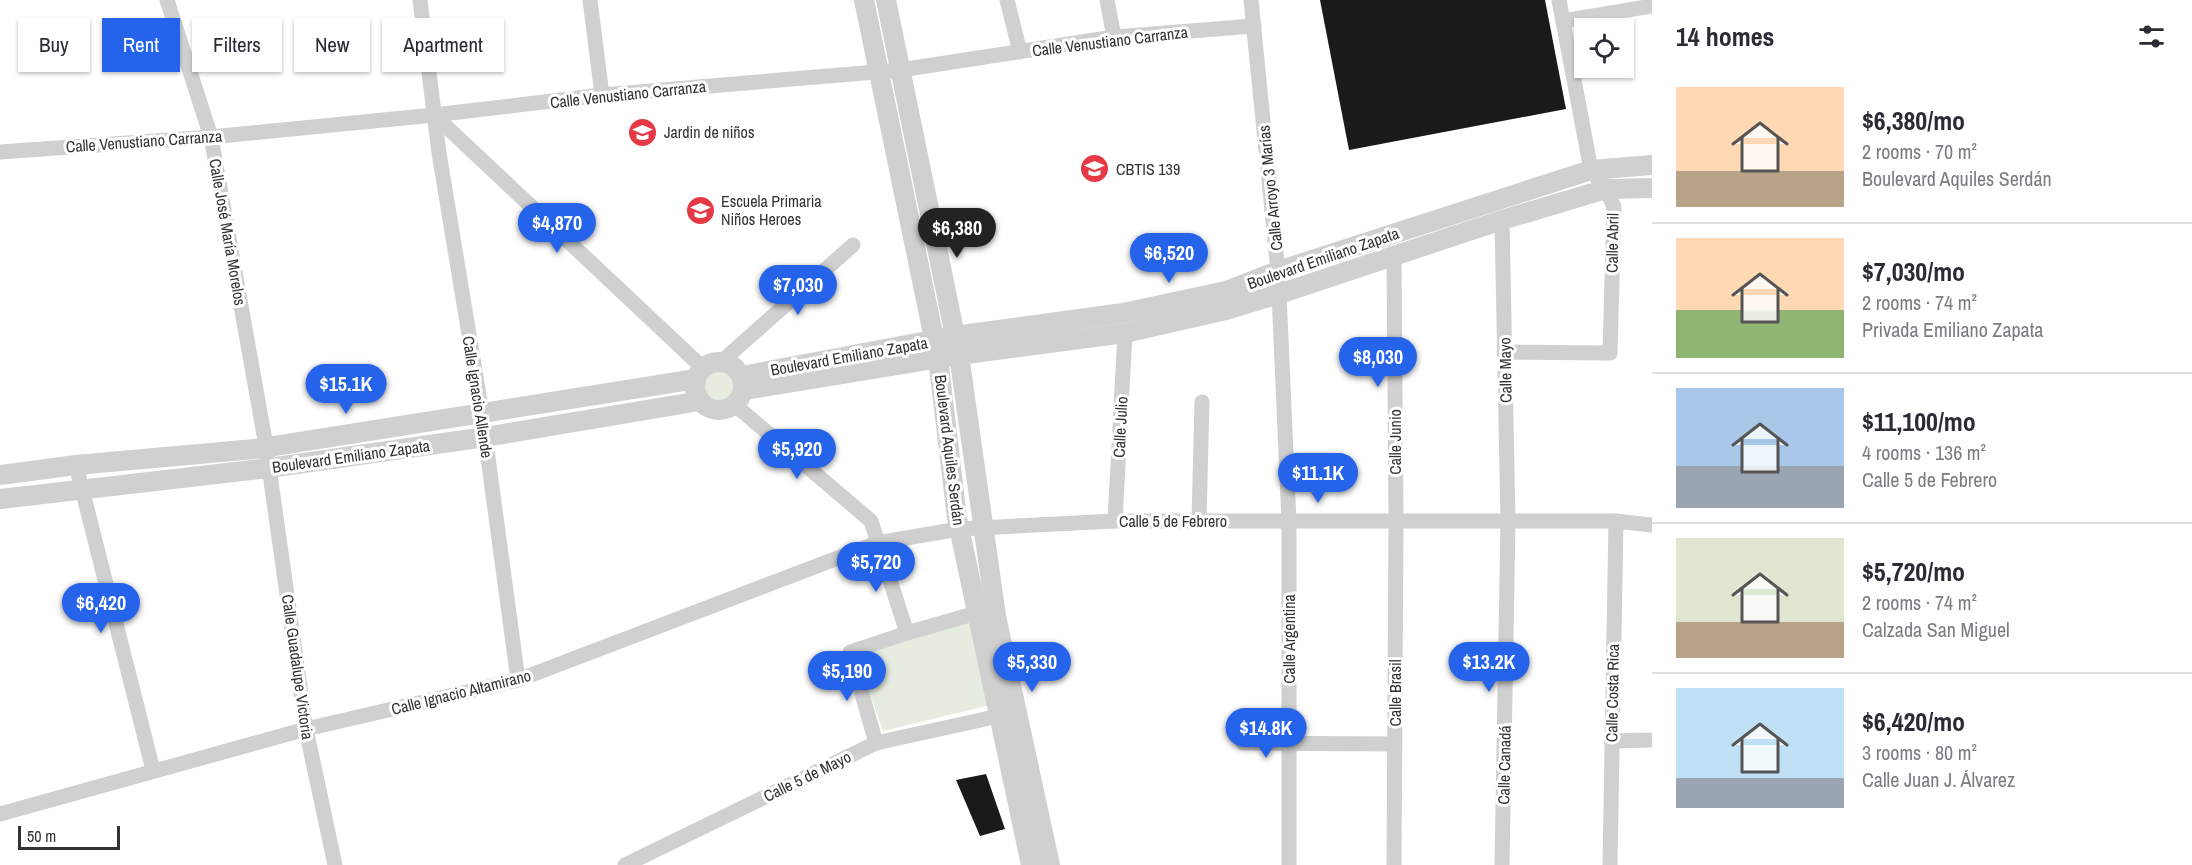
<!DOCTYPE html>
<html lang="en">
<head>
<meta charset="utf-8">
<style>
	:root { --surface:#fff; --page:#f2f2f3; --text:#2b2b33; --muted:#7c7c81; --line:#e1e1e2; --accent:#2563eb }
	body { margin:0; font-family:"Archivo Narrow",sans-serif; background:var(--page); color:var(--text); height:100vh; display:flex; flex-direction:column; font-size:22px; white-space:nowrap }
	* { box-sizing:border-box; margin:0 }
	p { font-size:20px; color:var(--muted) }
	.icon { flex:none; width:33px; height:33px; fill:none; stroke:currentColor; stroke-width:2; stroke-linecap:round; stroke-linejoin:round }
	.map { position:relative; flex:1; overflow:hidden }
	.side { display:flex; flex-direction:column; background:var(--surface); width:540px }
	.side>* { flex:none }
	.hud { position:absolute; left:18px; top:18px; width:570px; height:54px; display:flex; gap:12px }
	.fabs { position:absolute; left:1574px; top:18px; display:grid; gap:12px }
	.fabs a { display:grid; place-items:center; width:60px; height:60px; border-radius:0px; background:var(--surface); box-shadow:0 2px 4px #0004; font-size:30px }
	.scale { position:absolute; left:18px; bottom:15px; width:102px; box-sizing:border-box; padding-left:6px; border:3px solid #333; border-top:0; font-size:16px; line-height:21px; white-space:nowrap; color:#333; -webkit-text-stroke:4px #fff; paint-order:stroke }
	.price { position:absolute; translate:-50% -51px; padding:0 14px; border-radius:21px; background:var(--accent); color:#fff; font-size:20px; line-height:39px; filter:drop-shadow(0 2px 3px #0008) }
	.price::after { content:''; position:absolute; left:50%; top:36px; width:18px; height:14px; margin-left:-9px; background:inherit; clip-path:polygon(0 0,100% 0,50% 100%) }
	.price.current { background:#222; color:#fff }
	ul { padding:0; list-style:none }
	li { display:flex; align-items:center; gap:18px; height:150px; padding:0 24px }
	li+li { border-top:2px solid var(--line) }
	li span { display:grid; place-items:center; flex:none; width:168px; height:120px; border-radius:0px; color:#555 }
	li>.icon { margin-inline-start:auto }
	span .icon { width:72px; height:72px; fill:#fffc; stroke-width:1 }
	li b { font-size:26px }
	h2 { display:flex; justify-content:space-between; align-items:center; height:72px; padding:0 24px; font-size:26px }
	.tag { padding:0 21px; border-radius:0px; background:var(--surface); box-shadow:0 2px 4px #0004; font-size:21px; line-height:54px }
	.tag.current { background:var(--accent); color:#fff }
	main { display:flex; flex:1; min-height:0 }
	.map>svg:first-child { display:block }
</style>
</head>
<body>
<main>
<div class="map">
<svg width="1652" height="865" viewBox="0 0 1652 865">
	<rect width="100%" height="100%" fill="#fff"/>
	<g fill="#e6ecdf">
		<circle cx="722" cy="386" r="17"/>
		<polygon points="972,619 991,705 883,731 857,657"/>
	</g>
	<g fill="#1a1a1a">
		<polygon points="1320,0 1545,0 1566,109 1349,150"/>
		<polygon points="986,774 1005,829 980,836 956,780"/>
	</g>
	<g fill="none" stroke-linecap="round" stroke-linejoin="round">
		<g stroke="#d0d0d0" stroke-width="15">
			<polyline points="167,0 211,137 266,446 306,729 335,865"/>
			<polyline points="420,0 439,153 482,413 518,680"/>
			<polyline points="590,0 602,95"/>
			<polyline points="1007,0 1020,52"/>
			<polyline points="1107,0 1114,37"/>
			<polyline points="1251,0 1278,271 1289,521 1289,865"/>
			<polyline points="1563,21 1652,6"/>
			<polyline points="434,115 703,368"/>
			<polyline points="0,152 211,137 434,115 602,95 900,70 1114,37 1254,26"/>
			<polyline points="1394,255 1396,520 1394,865"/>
			<polyline points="1504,352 1610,353 1614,207 1606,189 1591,170 1559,0"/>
			<polyline points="721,362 853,245"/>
			<polyline points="735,405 871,521 907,633"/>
			<polyline points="76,465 153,770"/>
			<polyline points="1199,520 1202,402"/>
			<polyline points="1115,521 1125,333"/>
			<polyline points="1611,741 1652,740"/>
			<polyline points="876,743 850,652 907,633 987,610"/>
			<polyline points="1243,743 1395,744"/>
			<polyline points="0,814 306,729 518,680 877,543 959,529 1115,521 1616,521 1652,525"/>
			<polyline points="625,865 876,743 1008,714"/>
			<polyline points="1502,865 1508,521 1502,220"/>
			<polyline points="1610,865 1616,521"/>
		</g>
		<g stroke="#d0d0d0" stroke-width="20">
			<polyline points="864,0 938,358 957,518 1031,865"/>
			<polyline points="886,0 959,355 996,616 1050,865"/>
			<circle cx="719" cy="386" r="24"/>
			<polyline points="742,376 954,336 1123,313 1226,291 1278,271 1591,170 1652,165"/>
			<polyline points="744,390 959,355 1125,333 1226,310 1279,294 1502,220 1606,189 1652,188"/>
			<polyline points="0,475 76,465 255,449 696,379"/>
			<polyline points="0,499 269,468 485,437 700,401"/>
		</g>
	</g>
	<defs>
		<symbol id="school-disc" viewBox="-11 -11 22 22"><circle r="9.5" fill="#e63946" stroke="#fff"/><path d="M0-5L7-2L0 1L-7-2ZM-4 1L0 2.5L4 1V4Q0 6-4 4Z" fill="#fff"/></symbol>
		<symbol id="university-disc" viewBox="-11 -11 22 22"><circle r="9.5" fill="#e63946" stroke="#fff"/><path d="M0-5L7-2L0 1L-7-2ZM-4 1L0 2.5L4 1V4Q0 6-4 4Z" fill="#fff"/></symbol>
	</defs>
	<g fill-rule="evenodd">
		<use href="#school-disc" x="626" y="116" width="33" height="33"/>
		<use href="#university-disc" x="1078" y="152" width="33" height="33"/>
		<use href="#school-disc" x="684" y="194" width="33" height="33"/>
	</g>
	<g text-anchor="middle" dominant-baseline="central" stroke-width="6" stroke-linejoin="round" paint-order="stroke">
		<g font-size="16" fill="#333" stroke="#fff">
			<text transform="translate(1110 41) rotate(-7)">Calle Venustiano Carranza</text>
			<text transform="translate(628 94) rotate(-6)">Calle Venustiano Carranza</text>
			<text transform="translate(144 141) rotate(-4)">Calle Venustiano Carranza</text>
			<text transform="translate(1270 188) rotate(-96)">Calle Arroyo 3 Marías</text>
			<text transform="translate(228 232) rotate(80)">Calle José María Morelos</text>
			<text transform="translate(1612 243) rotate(-89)">Calle Abril</text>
			<text transform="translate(1323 258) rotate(-19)">Boulevard Emiliano Zapata</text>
			<text transform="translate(849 356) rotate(-10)">Boulevard Emiliano Zapata</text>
			<text transform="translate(1505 370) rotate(-91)">Calle Mayo</text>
			<text transform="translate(478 397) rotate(81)">Calle Ignacio Allende</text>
			<text transform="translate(1120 427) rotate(-87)">Calle Julio</text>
			<text transform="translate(1395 442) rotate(-90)">Calle Junio</text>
			<text transform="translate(950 450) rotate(83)">Boulevard Aquiles Serdán</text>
			<text transform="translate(351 456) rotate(-8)">Boulevard Emiliano Zapata</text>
			<text x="1173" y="521">Calle 5 de Febrero</text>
			<text transform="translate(1289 639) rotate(-90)">Calle Argentina</text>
			<text transform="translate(298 667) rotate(82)">Calle Guadalupe Victoria</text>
			<text transform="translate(461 692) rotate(-14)">Calle Ignacio Altamirano</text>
			<text transform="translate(1395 693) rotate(-90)">Calle Brasil</text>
			<text transform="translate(1612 693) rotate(-89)">Calle Costa Rica</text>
			<text transform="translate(1504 765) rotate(-89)">Calle Canadá</text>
			<text transform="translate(807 776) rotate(-26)">Calle 5 de Mayo</text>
		</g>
		<g font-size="16" fill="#333" stroke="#fff" text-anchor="start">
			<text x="664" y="132">Jardin de niños</text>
			<text x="1116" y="169">CBTIS 139</text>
			<text x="721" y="201">Escuela Primaria<tspan x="721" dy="18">Niños Heroes</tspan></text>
		</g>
	</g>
</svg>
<div class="fabs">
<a><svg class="icon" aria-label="locate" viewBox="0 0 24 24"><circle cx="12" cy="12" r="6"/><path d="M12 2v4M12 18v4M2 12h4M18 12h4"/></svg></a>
</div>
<div class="scale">50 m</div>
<b class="price" style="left:557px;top:254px">$4,870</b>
<b class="price current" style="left:957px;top:259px">$6,380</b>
<b class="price" style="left:1169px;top:284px">$6,520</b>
<b class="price" style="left:798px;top:316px">$7,030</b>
<b class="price" style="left:1378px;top:388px">$8,030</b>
<b class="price" style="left:346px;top:415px">$15.1K</b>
<b class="price" style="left:797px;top:480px">$5,920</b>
<b class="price" style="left:1318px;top:504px">$11.1K</b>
<b class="price" style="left:876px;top:593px">$5,720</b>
<b class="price" style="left:101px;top:634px">$6,420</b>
<b class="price" style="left:1032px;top:693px">$5,330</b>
<b class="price" style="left:1489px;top:693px">$13.2K</b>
<b class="price" style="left:847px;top:702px">$5,190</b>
<b class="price" style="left:1266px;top:759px">$14.8K</b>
<div class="hud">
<a class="tag">Buy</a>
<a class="tag current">Rent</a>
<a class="tag">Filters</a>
<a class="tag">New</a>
<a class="tag">Apartment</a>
</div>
</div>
<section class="side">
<h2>14 homes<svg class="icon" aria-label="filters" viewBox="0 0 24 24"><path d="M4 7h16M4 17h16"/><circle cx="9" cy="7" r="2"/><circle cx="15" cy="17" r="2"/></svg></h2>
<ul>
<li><span style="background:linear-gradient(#ffd9b3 70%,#b9a48a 0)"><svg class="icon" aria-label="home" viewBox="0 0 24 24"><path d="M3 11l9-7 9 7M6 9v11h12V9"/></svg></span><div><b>$6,380/mo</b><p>2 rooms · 70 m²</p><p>Boulevard Aquiles Serdán</p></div></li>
<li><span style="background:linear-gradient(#ffd9b3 60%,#8fb573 0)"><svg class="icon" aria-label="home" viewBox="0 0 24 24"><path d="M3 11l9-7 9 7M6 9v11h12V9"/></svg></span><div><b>$7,030/mo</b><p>2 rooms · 74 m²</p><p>Privada Emiliano Zapata</p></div></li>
<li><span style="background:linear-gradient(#a9c7e8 65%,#9aa5b1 0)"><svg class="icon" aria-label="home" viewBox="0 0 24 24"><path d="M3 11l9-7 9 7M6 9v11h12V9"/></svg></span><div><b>$11,100/mo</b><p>4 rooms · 136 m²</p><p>Calle 5 de Febrero</p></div></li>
<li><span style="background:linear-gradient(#dfe7d0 70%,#b9a48a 0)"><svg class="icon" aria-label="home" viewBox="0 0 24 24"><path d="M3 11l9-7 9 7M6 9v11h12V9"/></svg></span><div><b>$5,720/mo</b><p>2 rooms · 74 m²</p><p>Calzada San Miguel</p></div></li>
<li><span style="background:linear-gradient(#bfe0f5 75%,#9aa5b1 0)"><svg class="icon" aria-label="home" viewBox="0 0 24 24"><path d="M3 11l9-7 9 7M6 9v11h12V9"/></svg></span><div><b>$6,420/mo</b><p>3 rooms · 80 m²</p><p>Calle Juan J. Álvarez</p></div></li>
</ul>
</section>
</main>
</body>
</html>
